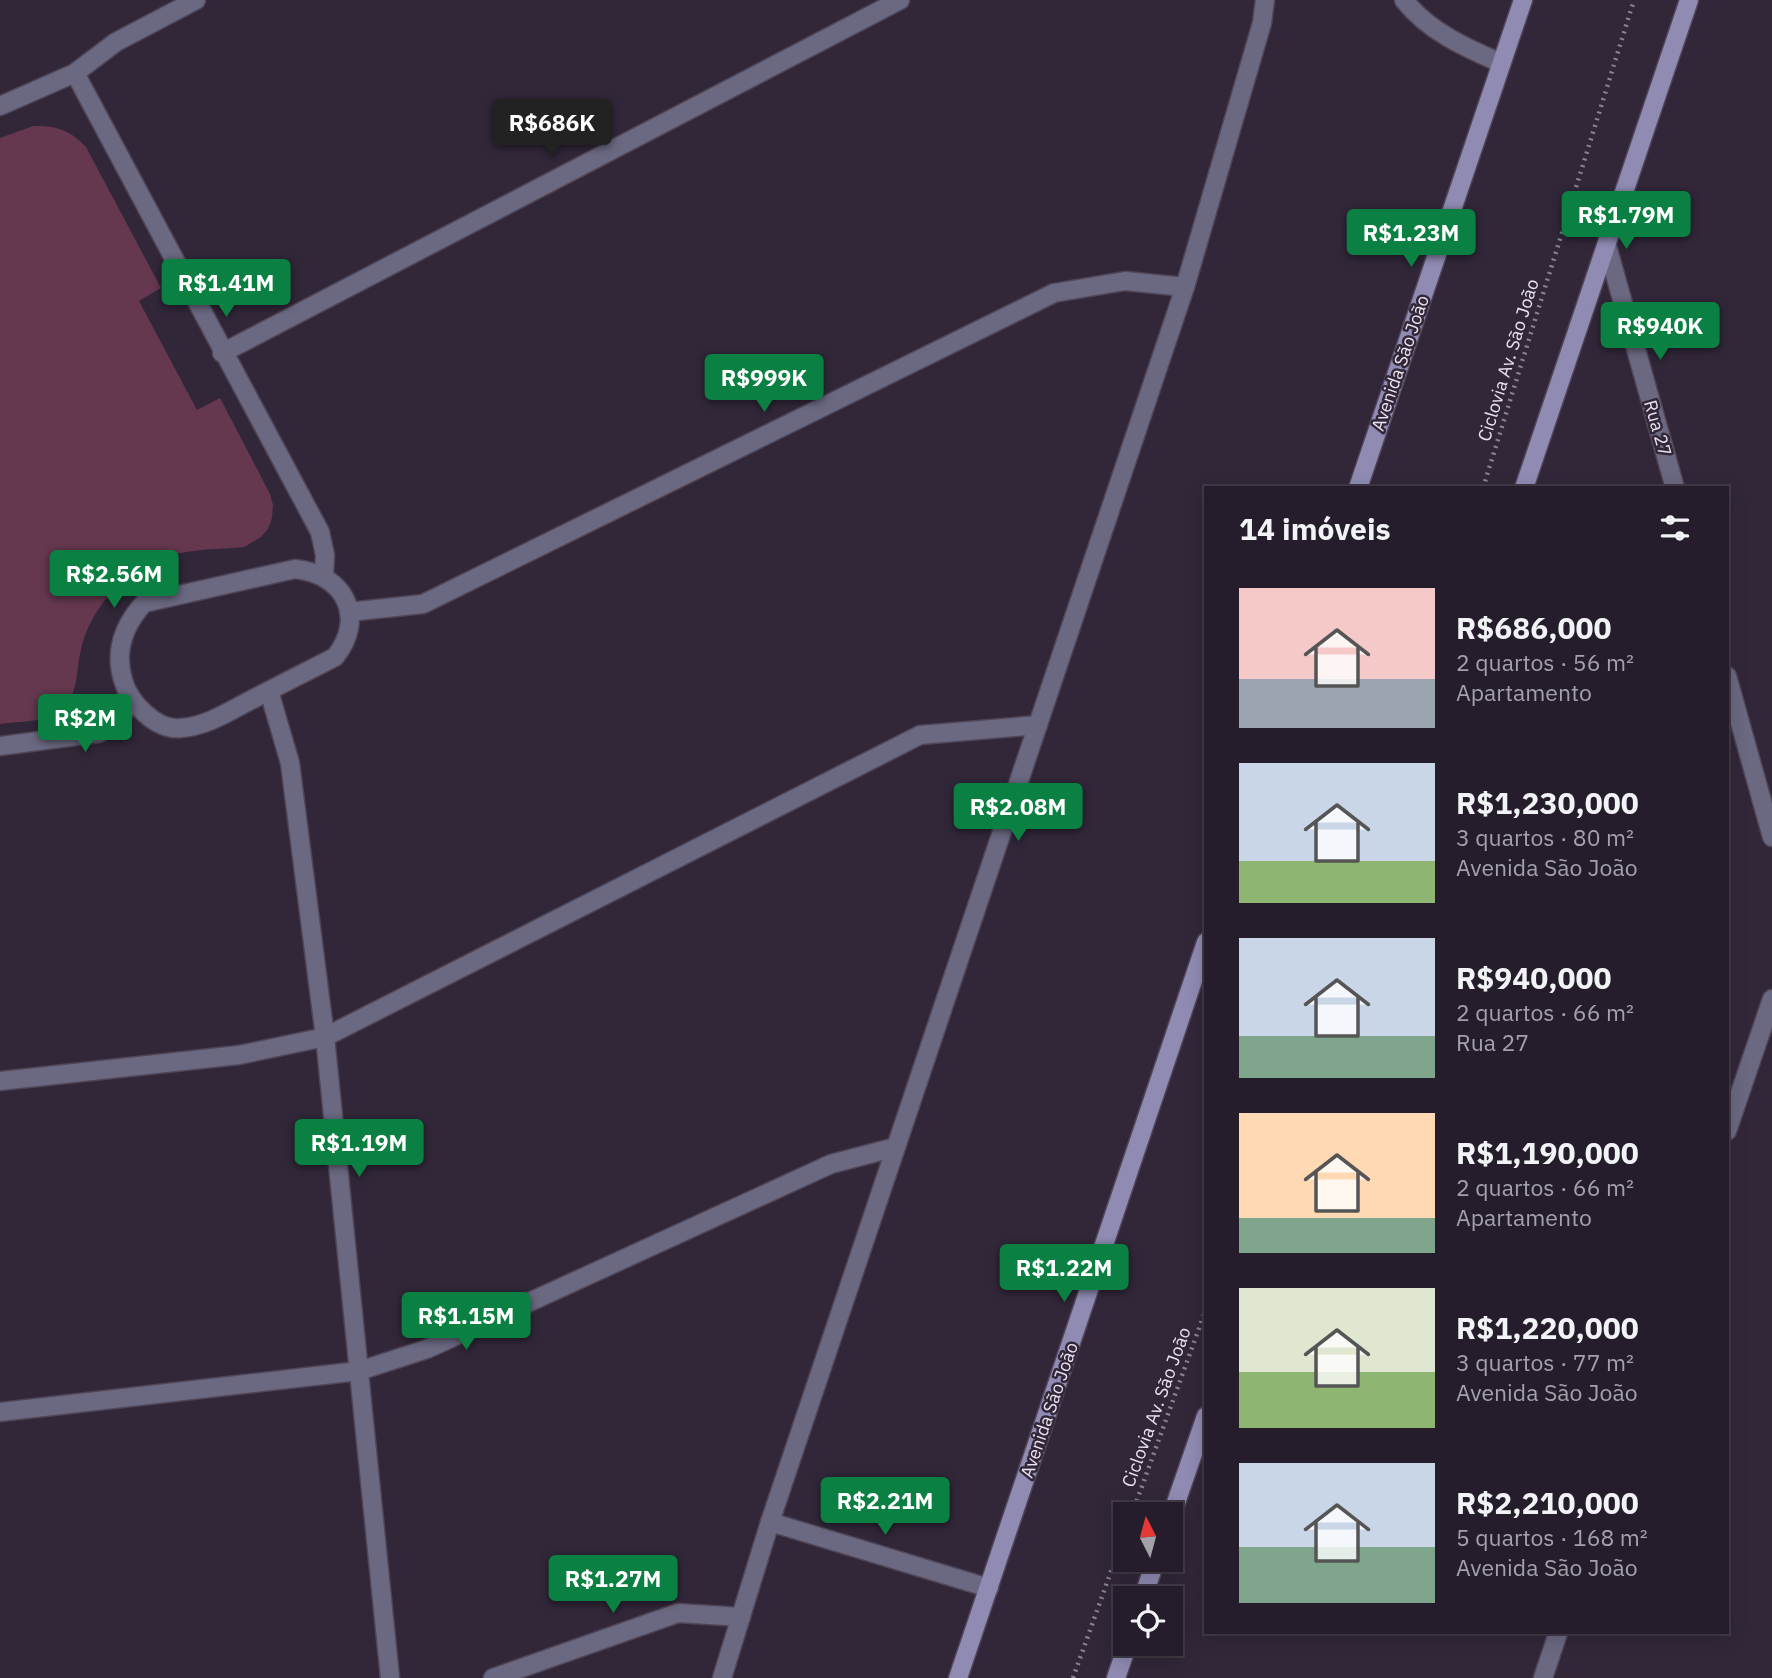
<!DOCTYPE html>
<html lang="pt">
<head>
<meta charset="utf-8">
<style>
	:root { --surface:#251d2b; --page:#2d2633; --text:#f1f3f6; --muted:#a3a2a9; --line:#423b47; --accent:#0b8043 }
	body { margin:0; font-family:"IBM Plex Sans",sans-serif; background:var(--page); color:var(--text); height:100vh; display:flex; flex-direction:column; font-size:26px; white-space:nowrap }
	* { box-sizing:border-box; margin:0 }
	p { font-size:23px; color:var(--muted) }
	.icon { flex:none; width:38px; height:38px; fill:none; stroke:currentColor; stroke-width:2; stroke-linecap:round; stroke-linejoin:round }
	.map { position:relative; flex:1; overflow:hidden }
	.side { position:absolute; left:1204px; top:486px; width:525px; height:1148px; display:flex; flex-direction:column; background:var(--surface); border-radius:0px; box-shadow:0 4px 18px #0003,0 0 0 2px var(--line) }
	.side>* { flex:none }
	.needle { width:46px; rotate:354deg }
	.fabs { position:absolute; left:1113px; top:1502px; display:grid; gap:14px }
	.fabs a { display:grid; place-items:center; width:70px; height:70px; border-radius:0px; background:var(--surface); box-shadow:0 4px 18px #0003,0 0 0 2px var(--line); font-size:35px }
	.price { position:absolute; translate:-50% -60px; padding:0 16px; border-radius:7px; background:var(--accent); color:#fff; font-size:23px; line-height:46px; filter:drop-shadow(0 2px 4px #0008) }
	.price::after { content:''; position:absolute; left:50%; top:42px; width:21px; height:16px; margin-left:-10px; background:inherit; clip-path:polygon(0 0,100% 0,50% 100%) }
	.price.active { background:#222; color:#fff }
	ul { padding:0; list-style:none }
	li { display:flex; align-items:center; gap:21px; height:175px; padding:0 35px }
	li span { display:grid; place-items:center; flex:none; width:196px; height:140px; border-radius:0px; color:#555 }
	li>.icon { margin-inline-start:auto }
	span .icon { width:84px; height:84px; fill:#fffc; stroke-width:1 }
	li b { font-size:30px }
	h2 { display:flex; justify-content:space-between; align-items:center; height:84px; padding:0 35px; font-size:30px }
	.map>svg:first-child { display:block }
</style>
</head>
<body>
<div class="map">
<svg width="1772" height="1678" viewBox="0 0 1772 1678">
	<rect width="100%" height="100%" fill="#312739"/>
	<path fill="#65384f" d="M33,126C55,125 71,130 86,147L161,288L139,301L197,410L220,398L270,494L273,505L272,518L268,529L261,537L244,547C223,549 200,549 180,553C131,563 89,605 80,654C76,674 78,695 62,709C45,723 20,721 0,724V138Z"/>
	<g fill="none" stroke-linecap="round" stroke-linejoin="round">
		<defs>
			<g id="street">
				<path d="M1404,0C1428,31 1466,48 1501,63"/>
				<polyline points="75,73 320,532 325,555 324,576"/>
				<polyline points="0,106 75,73 116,42 196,0"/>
				<polyline points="1607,246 1675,488"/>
				<polyline points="222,353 900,0"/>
				<path d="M295,569C344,574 367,617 335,657C308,671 281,684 255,698C231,710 208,726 181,728C156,731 129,702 123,680C114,650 124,625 144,603Z"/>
				<polyline points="349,612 423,604 1054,293 1125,281 1185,287"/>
				<polyline points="1727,676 1772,837"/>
				<polyline points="269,691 290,763 325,1037 390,1678"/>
				<polyline points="0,746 99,733 119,721 132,699"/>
				<polyline points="0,1081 239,1055 325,1037 920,735 1038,725"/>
				<polyline points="1727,1131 1772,999"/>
				<polyline points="0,1412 359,1371 427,1349 831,1164 896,1147"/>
				<polyline points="770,1522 989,1588"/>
				<polyline points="493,1678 678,1613 741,1617"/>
				<polyline points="722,1678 770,1522 1185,287 1262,23 1265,0"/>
				<polyline points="1543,1678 1558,1633"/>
			</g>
			<g id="secondary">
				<polyline points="1358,488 1523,0"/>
				<polyline points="1524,488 1689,0"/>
				<polyline points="1171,1517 1206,1416"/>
				<polyline points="1143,1598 1156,1559"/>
				<polyline points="958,1678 1206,942"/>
				<polyline points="1116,1678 1128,1643"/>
			</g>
		</defs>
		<use href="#street" stroke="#4f4556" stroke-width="21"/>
		<use href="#secondary" stroke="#4f4556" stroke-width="21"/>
		<g stroke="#8b8392" stroke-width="4.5" stroke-dasharray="2 5" stroke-linecap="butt">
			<polyline points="1483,488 1634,0"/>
			<polyline points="1132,1514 1206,1309"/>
			<polyline points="1073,1678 1125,1532"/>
		</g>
		<use href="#street" stroke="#6b6982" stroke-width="18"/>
		<use href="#secondary" stroke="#8f8bb3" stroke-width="18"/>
	</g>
	<g text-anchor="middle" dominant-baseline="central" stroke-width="5" stroke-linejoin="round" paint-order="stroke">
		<g font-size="18" fill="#ebe4f1" stroke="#312739">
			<text transform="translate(1508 360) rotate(-73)">Ciclovia Av. São João</text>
			<text transform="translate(1400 363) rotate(-71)">Avenida São João</text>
			<text transform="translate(1658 428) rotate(74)">Rua 27</text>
			<text transform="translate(1156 1407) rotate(-70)">Ciclovia Av. São João</text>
			<text transform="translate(1049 1410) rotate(-71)">Avenida São João</text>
		</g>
	</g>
</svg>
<div class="fabs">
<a><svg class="needle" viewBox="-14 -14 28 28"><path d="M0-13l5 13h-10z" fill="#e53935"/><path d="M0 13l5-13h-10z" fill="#a3a2a9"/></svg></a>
<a><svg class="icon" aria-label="locate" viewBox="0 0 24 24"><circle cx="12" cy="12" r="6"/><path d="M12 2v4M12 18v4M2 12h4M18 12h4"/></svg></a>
</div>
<b class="price active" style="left:552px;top:159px">R$686K</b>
<b class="price" style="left:1626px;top:251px">R$1.79M</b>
<b class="price" style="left:1411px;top:269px">R$1.23M</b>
<b class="price" style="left:226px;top:319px">R$1.41M</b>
<b class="price" style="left:1660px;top:362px">R$940K</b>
<b class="price" style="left:764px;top:414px">R$999K</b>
<b class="price" style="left:114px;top:610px">R$2.56M</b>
<b class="price" style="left:85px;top:754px">R$2M</b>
<b class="price" style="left:1018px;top:843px">R$2.08M</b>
<b class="price" style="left:359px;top:1179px">R$1.19M</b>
<b class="price" style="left:1064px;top:1304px">R$1.22M</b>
<b class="price" style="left:466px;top:1352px">R$1.15M</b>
<b class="price" style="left:885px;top:1537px">R$2.21M</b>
<b class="price" style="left:613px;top:1615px">R$1.27M</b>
<section class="side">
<h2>14 imóveis<svg class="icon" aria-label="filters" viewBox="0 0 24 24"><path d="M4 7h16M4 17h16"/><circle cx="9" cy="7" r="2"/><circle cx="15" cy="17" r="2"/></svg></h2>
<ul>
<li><span style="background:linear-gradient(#f6c9c9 65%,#9aa5b1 0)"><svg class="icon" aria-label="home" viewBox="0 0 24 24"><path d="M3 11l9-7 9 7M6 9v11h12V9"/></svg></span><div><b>R$686,000</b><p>2 quartos · 56 m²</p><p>Apartamento</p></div></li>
<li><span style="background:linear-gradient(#c9d6e8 70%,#8fb573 0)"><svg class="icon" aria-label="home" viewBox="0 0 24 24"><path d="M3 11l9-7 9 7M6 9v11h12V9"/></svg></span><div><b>R$1,230,000</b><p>3 quartos · 80 m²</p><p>Avenida São João</p></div></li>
<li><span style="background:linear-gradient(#c9d6e8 70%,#7fa58c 0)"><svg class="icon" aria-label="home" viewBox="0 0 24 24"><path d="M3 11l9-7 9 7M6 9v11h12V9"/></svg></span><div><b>R$940,000</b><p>2 quartos · 66 m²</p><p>Rua 27</p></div></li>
<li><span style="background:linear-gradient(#ffd9b3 75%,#7fa58c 0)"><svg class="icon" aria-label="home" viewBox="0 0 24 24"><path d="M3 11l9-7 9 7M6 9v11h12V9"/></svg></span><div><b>R$1,190,000</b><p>2 quartos · 66 m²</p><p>Apartamento</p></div></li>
<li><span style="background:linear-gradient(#dfe7d0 60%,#8fb573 0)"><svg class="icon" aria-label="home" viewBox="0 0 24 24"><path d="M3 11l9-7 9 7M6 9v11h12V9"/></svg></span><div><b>R$1,220,000</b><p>3 quartos · 77 m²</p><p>Avenida São João</p></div></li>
<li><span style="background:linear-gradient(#c9d6e8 60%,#7fa58c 0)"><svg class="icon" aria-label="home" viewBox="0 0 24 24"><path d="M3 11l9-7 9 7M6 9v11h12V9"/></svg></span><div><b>R$2,210,000</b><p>5 quartos · 168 m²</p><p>Avenida São João</p></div></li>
</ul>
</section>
</div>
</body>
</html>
